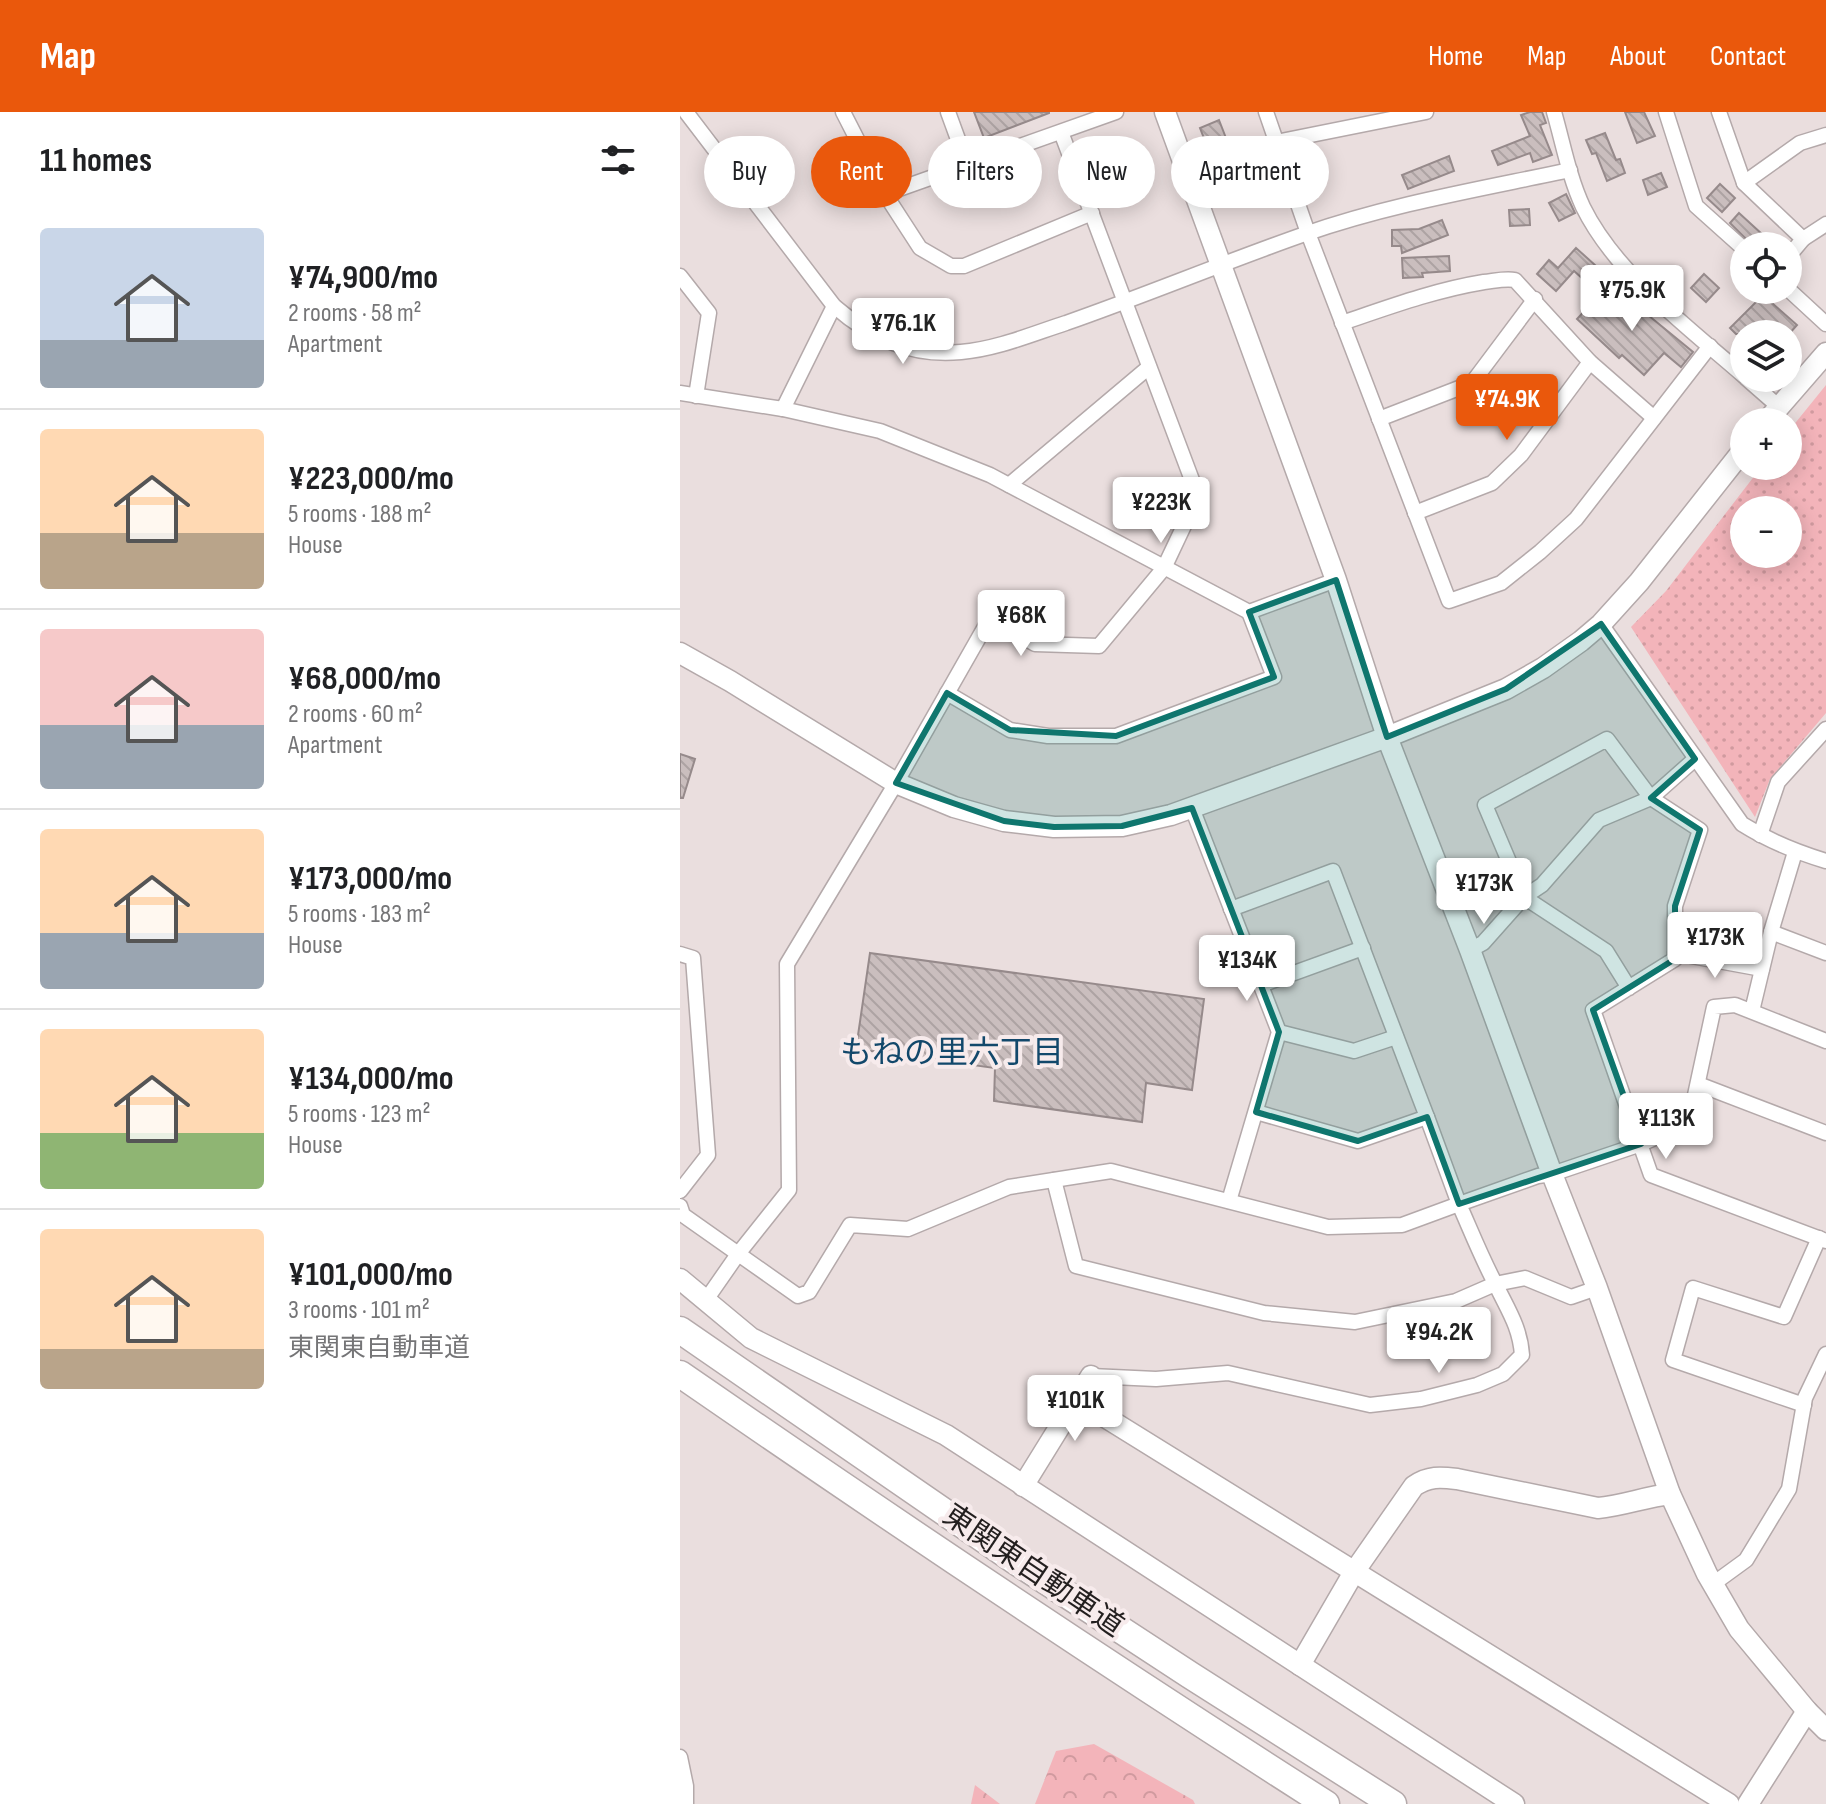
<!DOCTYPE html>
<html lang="en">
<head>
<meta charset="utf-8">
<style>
	:root { --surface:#fff; --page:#f6f6f6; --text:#202124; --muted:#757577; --line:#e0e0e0; --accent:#ea580c }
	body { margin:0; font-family:"Sofia Sans Condensed","Noto Sans JP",sans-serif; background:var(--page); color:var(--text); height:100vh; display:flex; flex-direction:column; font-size:30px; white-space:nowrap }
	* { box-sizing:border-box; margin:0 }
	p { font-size:26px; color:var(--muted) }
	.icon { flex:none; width:44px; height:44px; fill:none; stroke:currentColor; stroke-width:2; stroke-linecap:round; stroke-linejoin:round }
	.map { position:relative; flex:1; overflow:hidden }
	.sheet { display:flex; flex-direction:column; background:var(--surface); width:680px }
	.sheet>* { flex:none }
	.guide { position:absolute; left:24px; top:24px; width:760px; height:72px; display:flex; gap:16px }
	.controls { position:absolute; left:1050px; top:120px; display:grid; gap:16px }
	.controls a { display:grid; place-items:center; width:72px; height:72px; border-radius:50%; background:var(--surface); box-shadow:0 4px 20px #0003; font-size:40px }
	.price { position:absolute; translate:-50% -68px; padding:0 18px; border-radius:8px; background:#fff; color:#222; font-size:26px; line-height:52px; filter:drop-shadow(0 2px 4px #0008) }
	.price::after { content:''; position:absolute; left:50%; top:48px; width:24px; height:18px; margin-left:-12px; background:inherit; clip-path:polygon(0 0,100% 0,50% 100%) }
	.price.on { background:var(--accent); color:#fff }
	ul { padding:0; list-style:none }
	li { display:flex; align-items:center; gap:24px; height:200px; padding:0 40px }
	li+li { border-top:2px solid var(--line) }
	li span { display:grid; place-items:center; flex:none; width:224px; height:160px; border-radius:8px; color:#555 }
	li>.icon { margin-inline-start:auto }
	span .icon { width:96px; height:96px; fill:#fffc; stroke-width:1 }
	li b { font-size:34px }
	h2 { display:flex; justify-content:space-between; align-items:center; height:96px; padding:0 40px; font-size:34px }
	.pill { padding:0 28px; border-radius:36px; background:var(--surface); box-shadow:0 4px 20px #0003; font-size:28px; line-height:72px }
	.pill.on { background:var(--accent); color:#fff }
	header { display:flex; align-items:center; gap:48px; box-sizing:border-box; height:112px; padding:0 40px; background:var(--accent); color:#fff }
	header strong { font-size:38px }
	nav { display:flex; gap:44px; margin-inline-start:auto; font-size:28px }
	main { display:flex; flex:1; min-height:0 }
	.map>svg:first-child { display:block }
</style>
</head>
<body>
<header>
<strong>Map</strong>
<nav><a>Home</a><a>Map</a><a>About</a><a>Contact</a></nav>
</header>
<main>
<section class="sheet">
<h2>11 homes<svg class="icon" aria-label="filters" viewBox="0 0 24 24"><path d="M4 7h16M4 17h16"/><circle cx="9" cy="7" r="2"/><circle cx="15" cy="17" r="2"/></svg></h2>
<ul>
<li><span style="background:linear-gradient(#c9d6e8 70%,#9aa5b1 0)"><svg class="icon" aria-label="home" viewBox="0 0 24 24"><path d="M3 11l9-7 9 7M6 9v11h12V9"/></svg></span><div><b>¥74,900/mo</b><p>2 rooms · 58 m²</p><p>Apartment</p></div></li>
<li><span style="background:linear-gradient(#ffd9b3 65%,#b9a48a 0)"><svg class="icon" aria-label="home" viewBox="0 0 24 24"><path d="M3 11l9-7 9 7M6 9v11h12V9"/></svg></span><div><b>¥223,000/mo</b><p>5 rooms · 188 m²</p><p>House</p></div></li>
<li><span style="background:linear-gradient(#f6c9c9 60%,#9aa5b1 0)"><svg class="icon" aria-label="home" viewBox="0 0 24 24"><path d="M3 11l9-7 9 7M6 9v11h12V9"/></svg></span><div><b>¥68,000/mo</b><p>2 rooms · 60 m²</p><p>Apartment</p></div></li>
<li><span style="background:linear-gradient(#ffd9b3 65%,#9aa5b1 0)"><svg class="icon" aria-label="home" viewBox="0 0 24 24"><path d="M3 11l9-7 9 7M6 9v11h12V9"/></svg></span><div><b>¥173,000/mo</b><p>5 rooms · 183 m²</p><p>House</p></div></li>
<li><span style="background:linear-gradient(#ffd9b3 65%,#8fb573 0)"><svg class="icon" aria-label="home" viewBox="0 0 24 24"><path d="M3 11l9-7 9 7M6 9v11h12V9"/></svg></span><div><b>¥134,000/mo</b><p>5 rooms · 123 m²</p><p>House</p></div></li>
<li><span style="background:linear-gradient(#ffd9b3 75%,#b9a48a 0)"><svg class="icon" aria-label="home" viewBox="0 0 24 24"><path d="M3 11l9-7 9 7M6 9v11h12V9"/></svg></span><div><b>¥101,000/mo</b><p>3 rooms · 101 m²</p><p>東関東自動車道</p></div></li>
</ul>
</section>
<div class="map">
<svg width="1146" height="1692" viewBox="0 0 1146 1692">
	<defs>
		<pattern id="forest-crowns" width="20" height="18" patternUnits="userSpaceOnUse" patternTransform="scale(2)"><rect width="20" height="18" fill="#f3b4ba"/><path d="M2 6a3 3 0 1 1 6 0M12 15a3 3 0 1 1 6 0" fill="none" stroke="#d09a9f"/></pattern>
		<pattern id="park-dots" width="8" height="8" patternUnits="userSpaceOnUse" patternTransform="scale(2)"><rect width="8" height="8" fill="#f3b4ba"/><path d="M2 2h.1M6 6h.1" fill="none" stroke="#d09a9f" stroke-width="1.8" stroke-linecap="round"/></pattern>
		<pattern id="building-back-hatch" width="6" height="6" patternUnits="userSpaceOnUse" patternTransform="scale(2)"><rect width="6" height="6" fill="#cabebe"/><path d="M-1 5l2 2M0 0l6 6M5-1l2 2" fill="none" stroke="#ada3a3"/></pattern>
	</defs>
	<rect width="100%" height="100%" fill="#eadede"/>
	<g fill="url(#forest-crowns)">
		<polygon points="414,1632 513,1688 515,1692 355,1692 376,1639"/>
		<polygon points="295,1673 320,1692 291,1692"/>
	</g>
	<path fill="url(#park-dots)" fill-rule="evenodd" d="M1146,273V601L1090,667L1075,705L951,515L986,479L1082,354H1108V320ZM1064,398H1108V442H1064Z"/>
	<g fill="url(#building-back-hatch)" stroke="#968a8b" stroke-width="2">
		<polygon points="294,0 369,0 369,1 304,26"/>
		<polygon points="850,0 862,0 866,11 860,13 872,43 853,50 850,41 818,53 812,39 850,24 841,3"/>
		<polygon points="945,0 964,0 975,24 957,31"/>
		<polygon points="539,8 556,52 545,57 544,54 536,57 520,16"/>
		<polygon points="925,21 936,48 940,47 945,61 927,69 916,41 912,42 906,28"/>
		<polygon points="769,44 774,59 728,77 722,63"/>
		<polygon points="981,61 987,75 968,83 963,68"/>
		<polygon points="1040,72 1055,86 1042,100 1027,86"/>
		<polygon points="886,82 895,101 879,109 869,91"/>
		<polygon points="849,97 850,113 830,114 829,98"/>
		<polygon points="1059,101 1095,134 1073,134 1050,111"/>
		<polygon points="762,108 768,123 722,141 721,134 712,134 712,118 739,117"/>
		<polygon points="896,136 915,153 903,167 894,159 876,179 857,162 869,148 878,156"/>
		<polygon points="769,144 770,159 742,161 743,165 723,166 722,146"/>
		<polygon points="1024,162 1039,176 1026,190 1011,176"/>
		<polygon points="933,177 954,197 957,194 1013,240 1001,255 984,241 964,263 942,243 939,246 897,207 909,194 913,197"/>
		<polygon points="1083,183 1117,213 1109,222 1056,222 1050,216"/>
		<polygon points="0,642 15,647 3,686 0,686"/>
		<polygon points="190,841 524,887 512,978 466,971 462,1010 314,989 315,956 176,937"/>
	</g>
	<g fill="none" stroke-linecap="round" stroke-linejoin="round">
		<defs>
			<g id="street">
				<path d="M6,0L154,194C191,226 231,245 281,240C317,237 352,222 386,211C466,183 545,150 625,122C711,92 801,77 890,58"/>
				<polyline points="163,0 205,82 240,136 271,154 284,154 412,101"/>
				<polyline points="268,0 287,52"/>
				<polyline points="586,0 628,121 769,489 821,471 860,440 896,407 1030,234"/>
				<path d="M874,0C883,31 889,65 903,95C936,162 1008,215 1064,264"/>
				<polyline points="986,0 1016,94 1064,137"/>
				<polyline points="1039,0 1064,71 1123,127 1108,145"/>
				<polyline points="596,30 746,0"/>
				<polyline points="1064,71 1120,31 1146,23"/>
				<polyline points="205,82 436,0"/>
				<polyline points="1123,127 1146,112"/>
				<polyline points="0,164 29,201 16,284"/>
				<polyline points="1108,177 1146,212"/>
				<path d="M662,211C709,195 755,178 804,170C814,169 825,166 835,168L910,250L974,306"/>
				<polyline points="1066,266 1098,294"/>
				<polyline points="0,281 103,297 200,319 310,363 569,500 656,468"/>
				<polyline points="103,297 154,194"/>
				<polyline points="699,307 792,271 855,187"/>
				<polyline points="329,373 469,255"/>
				<polyline points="735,401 812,371 841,343 910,250"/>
				<path d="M921,512L1062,712C1089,729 1116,740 1146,749"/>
				<polyline points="267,581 330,618 368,624 436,624 594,565 569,500"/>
				<polyline points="512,696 599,920 549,1089"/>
				<polyline points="1080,723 1098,670 1146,617"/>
				<polyline points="551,797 653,759 747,1005 678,1029 576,1000"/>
				<polyline points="1091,820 1146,841"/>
				<polyline points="790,838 803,831 844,785 862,773 919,708 971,686 1015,647"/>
				<polyline points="995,841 1082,857"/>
				<polyline points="0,842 13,846 28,1043 0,1079"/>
				<polyline points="581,873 683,836"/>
				<polyline points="949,876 926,839 844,785 805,693 927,627 971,686 1020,718 995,794 995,847 913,898 971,1063 1146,1129"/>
				<polyline points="1072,899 1091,820 1115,740"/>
				<polyline points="599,920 674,939 716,925"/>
				<polyline points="1018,972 1146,1021"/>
				<polyline points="374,1068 396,1154 584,1201 675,1210 776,1189 815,1172 845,1166 891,1185 917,1176"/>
				<polyline points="0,1094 3,1103 118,1184 129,1180 170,1113 228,1117 329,1075 431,1059 648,1115 722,1113 779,1092 747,1005"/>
				<polyline points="26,1188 58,1142 109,1078 107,852 216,671 310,506 355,532 419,534 484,456 518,384 381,20"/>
				<path d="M411,1264L476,1267L548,1261L690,1293L741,1287L797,1273L823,1262L842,1243C840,1215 828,1198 816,1173C802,1147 791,1119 779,1092L858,1064L872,1062L961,1032L1009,1011L1034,895L1055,893L1146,929"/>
				<polyline points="1124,1293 993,1248 1013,1176 1104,1205 1139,1126"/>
				<polyline points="1033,1472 1066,1448 1109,1377 1125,1286 1146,1242"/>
				<polyline points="0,1645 6,1674 6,1692"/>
			</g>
			<g id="secondary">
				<polyline points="485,0 656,468 707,625 790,838 872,1062 917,1176 990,1382 1027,1462 1059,1517 1127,1599 1146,1618"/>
				<polyline points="1086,310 1146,241"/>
				<polyline points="0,541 50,569 216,671 274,695 324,709 374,715 442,714 491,703 707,625 826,577 863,556 901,529 921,512 959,470 1064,337"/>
				<polyline points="0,1167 71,1226 266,1323 834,1692"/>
				<polyline points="396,1287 1049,1692"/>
				<polyline points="343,1374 411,1264"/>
				<path d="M620,1553L674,1460L734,1374C749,1364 760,1365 777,1367L918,1396C942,1394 965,1385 990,1382"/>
				<polyline points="1068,1692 1127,1599"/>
			</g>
			<g id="highway">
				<polyline points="0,1218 334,1448 510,1563 713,1692"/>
				<path d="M0,1262C213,1409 428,1553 646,1692"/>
			</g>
		</defs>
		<use href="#street" stroke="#b4a9aa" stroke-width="17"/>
		<use href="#secondary" stroke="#b4a9aa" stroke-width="23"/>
		<use href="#highway" stroke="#b4a9aa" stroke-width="29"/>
		<use href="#street" stroke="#fff" stroke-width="14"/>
		<use href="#secondary" stroke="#fff" stroke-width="20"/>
		<use href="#highway" stroke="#fff" stroke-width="26"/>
	</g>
	<path fill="#0f766e" fill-opacity="0.2" stroke="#0f766e" stroke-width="6" stroke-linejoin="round" d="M656,468L707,625L826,577L921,512L1015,647L971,686L1020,718L995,794V847L913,898L961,1032L779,1092L747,1005L678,1029L576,1000L599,920L512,696L442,714L374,715L324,709L216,671L267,581L330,618L436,624L594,565L569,500Z"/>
	<g text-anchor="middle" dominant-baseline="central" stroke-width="8" stroke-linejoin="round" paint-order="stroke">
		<g font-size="30" fill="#231f1f" stroke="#f7ebec">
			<text transform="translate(353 1459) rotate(34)">東関東自動車道</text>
		</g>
		<g font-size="32" fill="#12486b" stroke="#f7ebec">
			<text x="272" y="941">もねの里六丁目</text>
		</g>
	</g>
</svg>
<div class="controls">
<a><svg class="icon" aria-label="locate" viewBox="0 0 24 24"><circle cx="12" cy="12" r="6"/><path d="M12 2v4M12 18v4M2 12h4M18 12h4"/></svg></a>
<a><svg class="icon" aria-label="layers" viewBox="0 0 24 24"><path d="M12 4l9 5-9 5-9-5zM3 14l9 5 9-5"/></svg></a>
<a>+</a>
<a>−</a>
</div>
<b class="price" style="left:952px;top:221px">¥75.9K</b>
<b class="price" style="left:223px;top:254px">¥76.1K</b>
<b class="price on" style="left:827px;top:330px">¥74.9K</b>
<b class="price" style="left:481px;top:433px">¥223K</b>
<b class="price" style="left:341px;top:546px">¥68K</b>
<b class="price" style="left:804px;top:814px">¥173K</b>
<b class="price" style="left:1035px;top:868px">¥173K</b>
<b class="price" style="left:567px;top:891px">¥134K</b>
<b class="price" style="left:986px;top:1049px">¥113K</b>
<b class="price" style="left:759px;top:1263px">¥94.2K</b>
<b class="price" style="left:395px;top:1331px">¥101K</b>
<div class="guide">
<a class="pill">Buy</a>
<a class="pill on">Rent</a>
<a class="pill">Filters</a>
<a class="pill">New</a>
<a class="pill">Apartment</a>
</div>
</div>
</main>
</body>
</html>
